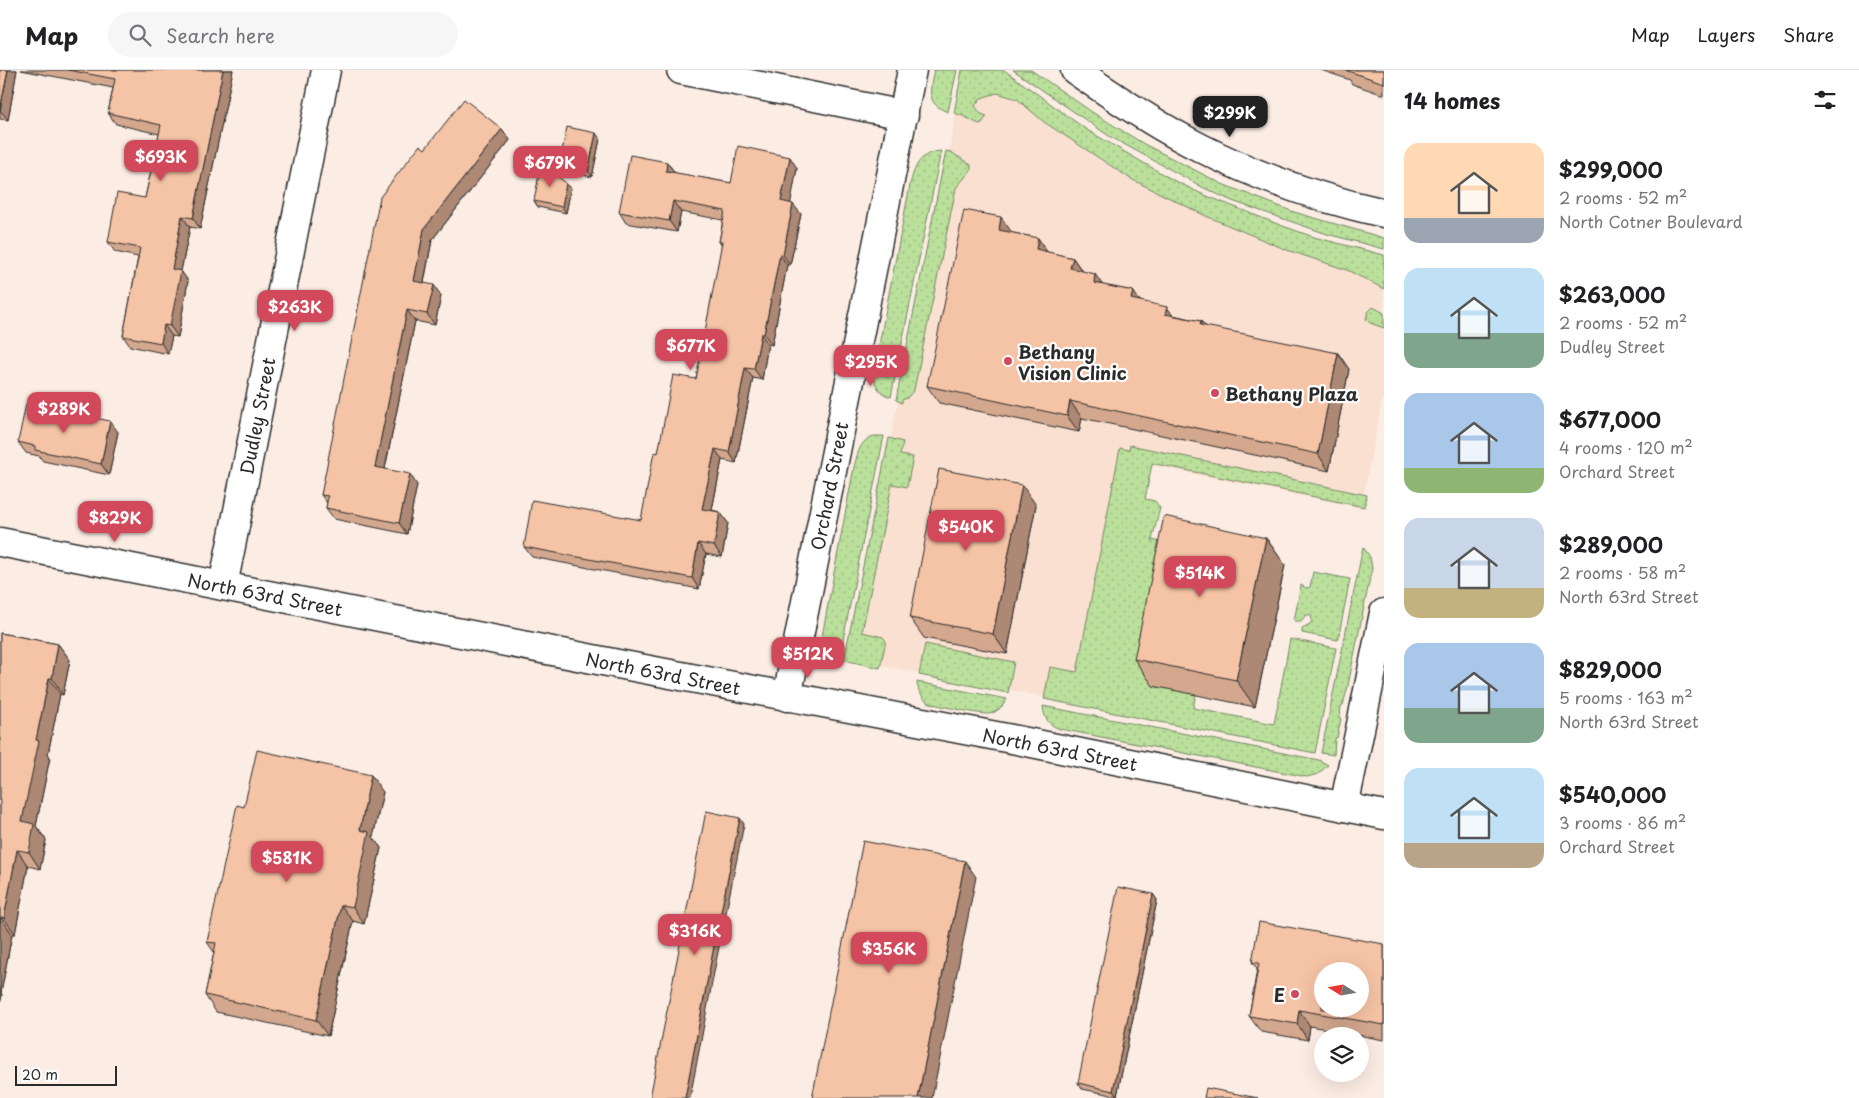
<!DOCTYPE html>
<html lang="en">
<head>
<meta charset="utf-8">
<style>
	:root { --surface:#fff; --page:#f6f6f6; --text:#202124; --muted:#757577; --line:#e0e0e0; --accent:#d1495b }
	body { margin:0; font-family:"Playpen Sans",sans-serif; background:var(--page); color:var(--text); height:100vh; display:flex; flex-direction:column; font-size:19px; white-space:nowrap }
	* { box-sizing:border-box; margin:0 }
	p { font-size:16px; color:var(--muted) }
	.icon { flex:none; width:28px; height:28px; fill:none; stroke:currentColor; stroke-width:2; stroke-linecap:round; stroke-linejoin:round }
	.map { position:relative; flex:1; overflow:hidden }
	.side { display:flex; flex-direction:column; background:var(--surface); width:475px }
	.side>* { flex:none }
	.needle { width:32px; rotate:281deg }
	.controls { position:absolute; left:1314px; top:892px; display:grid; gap:10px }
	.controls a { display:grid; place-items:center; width:55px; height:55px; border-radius:50%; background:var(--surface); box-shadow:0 5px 20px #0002; font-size:25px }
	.scale { position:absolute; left:15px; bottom:12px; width:102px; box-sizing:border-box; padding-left:5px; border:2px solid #2b2b2b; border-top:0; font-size:14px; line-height:18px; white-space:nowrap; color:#2b2b2b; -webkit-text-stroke:4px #fff; paint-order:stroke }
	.price { position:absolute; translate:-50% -42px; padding:0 11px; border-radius:10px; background:var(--accent); color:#fff; font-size:16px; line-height:32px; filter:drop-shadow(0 1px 2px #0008) }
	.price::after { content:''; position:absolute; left:50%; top:30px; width:15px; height:11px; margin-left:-8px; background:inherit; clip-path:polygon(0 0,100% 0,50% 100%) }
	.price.current { background:#222; color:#fff }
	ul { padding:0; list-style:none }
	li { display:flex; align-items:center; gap:15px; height:125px; padding:0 20px }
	li span { display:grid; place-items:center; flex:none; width:140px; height:100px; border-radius:15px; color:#555 }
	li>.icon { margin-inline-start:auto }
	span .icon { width:60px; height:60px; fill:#fffc; stroke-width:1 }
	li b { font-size:21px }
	h2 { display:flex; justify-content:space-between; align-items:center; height:60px; padding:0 20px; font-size:21px }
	header { display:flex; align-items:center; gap:30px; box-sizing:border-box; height:70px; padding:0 25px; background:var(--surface); border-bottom:1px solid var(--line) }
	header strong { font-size:24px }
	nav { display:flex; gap:28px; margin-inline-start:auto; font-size:18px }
	.search { width:350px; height:45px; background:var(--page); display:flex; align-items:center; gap:12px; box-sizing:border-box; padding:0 18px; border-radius:28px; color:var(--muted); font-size:19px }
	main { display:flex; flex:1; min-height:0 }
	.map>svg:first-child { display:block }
</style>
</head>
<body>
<header>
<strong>Map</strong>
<div class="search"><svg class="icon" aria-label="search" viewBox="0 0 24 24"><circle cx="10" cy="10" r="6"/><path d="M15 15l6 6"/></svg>Search here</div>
<nav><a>Map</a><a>Layers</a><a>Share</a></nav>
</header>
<main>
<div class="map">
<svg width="1384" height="1028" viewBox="0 0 1384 1028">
	<defs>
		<pattern id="grass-dots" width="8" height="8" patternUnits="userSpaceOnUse" patternTransform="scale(1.25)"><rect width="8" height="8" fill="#bae09b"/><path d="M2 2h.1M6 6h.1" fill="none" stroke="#a0c086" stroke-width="1.8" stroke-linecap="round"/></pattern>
	</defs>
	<rect width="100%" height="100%" fill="#fcede4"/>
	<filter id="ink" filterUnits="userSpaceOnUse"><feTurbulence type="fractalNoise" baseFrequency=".02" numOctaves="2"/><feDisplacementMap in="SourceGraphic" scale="10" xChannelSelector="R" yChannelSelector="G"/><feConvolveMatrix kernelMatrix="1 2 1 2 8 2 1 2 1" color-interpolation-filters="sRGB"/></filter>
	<g filter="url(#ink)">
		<polygon fill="#fae0d1" points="965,0 988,0 1179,121 1384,191 1384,322 1361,438 1125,390 1077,633 846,589"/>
		<g fill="url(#grass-dots)" stroke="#728663">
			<path d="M934,0H957L948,42C925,34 930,19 934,0Z"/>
			<polygon points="962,0 1004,0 1087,60 1173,110 1202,124 1280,155 1314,167 1384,185 1384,219 1347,200 1287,180 1206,146 1131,109 1044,52 1017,29 997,23 981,28 975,36 981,44 987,46 982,53 979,54 963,46 954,43"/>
			<polygon points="1013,0 1031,0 1095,44 1144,74 1222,114 1294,142 1384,168 1384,179 1327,164 1232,131 1204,118 1109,66"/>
			<path d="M941,81L891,327C880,324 876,317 873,306L910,115C914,97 920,82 941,81Z"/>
			<polygon points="946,81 951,82 971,95 971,100 956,118 914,320 907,328 902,330 902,333 896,330"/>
			<polygon points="1373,237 1384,243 1384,258 1370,253 1366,249 1368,242"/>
			<path d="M874,366H884L839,590L821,584L820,577L854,397C858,383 859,371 874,366Z"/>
			<polygon points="889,368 903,372 900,385 913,387 907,417 892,414 862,562 883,567 886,571 880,598 844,590"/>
			<polygon points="1130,375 1367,425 1364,437 1156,394 1152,394 1145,429 1155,431 1160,438 1152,470 1171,474 1196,624 1193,638 1274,654 1290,569 1336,578 1315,683 1044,629 1050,597 1077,602 1120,378 1129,380"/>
			<polygon points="1363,477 1370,487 1372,498 1347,620 1343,635 1341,636 1340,649 1341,649 1337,668 1335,668 1334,685 1321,683"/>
			<polygon points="1313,502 1350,509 1338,570 1302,563 1302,558 1310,554 1312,551 1311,545 1306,545 1301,551 1294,551 1301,515 1306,518 1310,517"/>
			<polygon points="925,574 1014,592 1008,623 919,605"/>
			<path d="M917,612L1007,629C1003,636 998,642 989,644C983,645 933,635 928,632C922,628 917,619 917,612Z"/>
			<path d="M1043,636L1319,690L1328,695L1318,704L1307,707L1060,659C1048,655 1044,648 1043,636Z"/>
		</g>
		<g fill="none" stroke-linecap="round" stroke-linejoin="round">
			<defs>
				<g id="minor">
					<polyline points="681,0 904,45"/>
					<polyline points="0,472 618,594 1017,670 1384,745"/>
					<polyline points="223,516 326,0"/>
					<polyline points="787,627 912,0"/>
					<polyline points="1344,737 1384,543"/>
				</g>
				<path id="major" d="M1075,0C1115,28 1157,56 1201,78C1258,107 1321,129 1384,143"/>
			</defs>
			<use href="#minor" stroke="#2b2b2b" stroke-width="31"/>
			<use href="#major" stroke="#2b2b2b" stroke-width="31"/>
			<use href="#minor" stroke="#fff" stroke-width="28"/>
			<use href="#major" stroke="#fff" stroke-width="28"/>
		</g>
		<g fill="#d3a88e" stroke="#2b2b2b">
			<polygon points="0,0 17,0 8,50 0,49"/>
			<polygon points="21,0 233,0 200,159 190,157 181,201 188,211 178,267 172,266 168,284 130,276 123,266 138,187 115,182 108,172 145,128 159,64 116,54 108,43 113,18"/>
			<polygon points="1321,0 1384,0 1384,25 1352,14 1350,10"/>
			<polygon points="502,59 510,70 432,170 424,213 441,226 435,255 415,251 385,399 417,415 407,464 334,449 326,438 327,433 321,425 425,79"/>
			<polygon points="600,69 592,107 563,101 559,95"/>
			<polygon points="667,92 675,103 731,113 797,98 790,133 801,144 790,195 787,195 772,275 768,274 762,310 753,308 736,393 722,390 712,440 720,442 728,453 722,487 706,484 699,519 532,487 524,477 641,450 658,383 696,309 722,176 719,172 723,150 681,142 677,162 626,153 619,142"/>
			<polygon points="571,118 566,143 538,137 534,131"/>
			<polygon points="1013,163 1038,168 1047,182 1073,188 1082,201 1102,215 1133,221 1140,231 1173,245 1201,251 1205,256 1349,299 1329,401 1082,348 1079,362 939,333 927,316"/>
			<polygon points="118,362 109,405 43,391 39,386 26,383 18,372"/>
			<polygon points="1036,435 1007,584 924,568 910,548"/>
			<polygon points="1266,468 1285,495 1255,637 1153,616 1134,589"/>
			<polygon points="0,563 58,574 70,590 63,625 60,624 48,684 50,687 36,756 46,770 40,799 28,796 15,864 12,864 1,923 2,925 0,934"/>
			<polygon points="383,722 373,767 381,778 364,854 353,851 328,966 216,942 205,925 214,882 207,872 244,737"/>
			<polygon points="1153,824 1157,830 1117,1026 1082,1019 1078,1013"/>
			<polygon points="1384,874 1384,970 1310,956 1308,970 1261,962 1249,946 1257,899 1252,892"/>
		</g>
		<g fill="#ac8874" stroke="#2b2b2b">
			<polygon points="8,0 17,0 8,50 0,40"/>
			<polygon points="223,0 233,0 200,159 193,148"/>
			<polygon points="502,59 510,70 432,170 422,222 414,211 424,159"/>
			<polygon points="596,63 600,69 592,107 588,101"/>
			<polygon points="790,87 797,98 789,142 781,131"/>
			<polygon points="667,92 675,103 666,101"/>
			<polygon points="566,113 571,118 566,143 562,137"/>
			<polygon points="673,131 681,142 677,162 669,151"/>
			<polygon points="793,134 801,144 790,195 783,185"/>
			<polygon points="182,146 190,157 181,201 188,211 178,267 170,256 172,199"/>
			<polygon points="1001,147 1013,164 999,160"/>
			<polygon points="1038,168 1049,185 1036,179"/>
			<polygon points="780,184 787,195 772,275 764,264"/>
			<polygon points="1073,188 1084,204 1070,198"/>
			<polygon points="1095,204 1106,220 1094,213"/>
			<polygon points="434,215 441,226 435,255 427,244"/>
			<polygon points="1133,221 1144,237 1131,229"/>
			<polygon points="1167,237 1178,253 1165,244"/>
			<polygon points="407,240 415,251 383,408 375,397"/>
			<polygon points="1201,251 1213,267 1200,255"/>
			<polygon points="164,255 172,266 168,284 161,273"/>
			<polygon points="761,264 768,274 762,310 754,299"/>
			<polygon points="1338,283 1349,299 1329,401 1318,384"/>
			<polygon points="745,298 753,308 736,393 729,382"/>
			<polygon points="1070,331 1082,348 1079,362 1067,346"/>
			<polygon points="110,351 118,362 109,405 101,394"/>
			<polygon points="715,379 722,390 710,449 702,439"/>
			<polygon points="410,404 417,415 407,464 399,453"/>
			<polygon points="1022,415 1036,435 1007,584 993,564"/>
			<polygon points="720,442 728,453 722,487 714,476"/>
			<polygon points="1266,468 1285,495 1255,637 1236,610"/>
			<polygon points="698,473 706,484 699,519 692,508"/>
			<polygon points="58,574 70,590 63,625 52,608"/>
			<polygon points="49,608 60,624 48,684 50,687 36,756 46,770 40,799 29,782 22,751 36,670"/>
			<polygon points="371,705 383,722 373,767 381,778 364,854 353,837 360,760"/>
			<polygon points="740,748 744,754 716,892 690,1028 685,1028 712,886"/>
			<polygon points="17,780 28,796 15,864 4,848"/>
			<polygon points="965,791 976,807 932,1028 918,1028"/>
			<polygon points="1153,824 1157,830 1117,1026 1113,1021"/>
			<polygon points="341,835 353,851 328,966 316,950"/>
			<polygon points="1,847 12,864 1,923 2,925 0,934 0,853"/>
			<polygon points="1299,940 1310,956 1308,970 1297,954"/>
		</g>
		<g fill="#f5c3a5" stroke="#2b2b2b" fill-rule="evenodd">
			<polygon points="0,0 8,0 0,40"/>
			<polygon points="68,0 223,0 193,148 182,146 172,199 181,201 170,256 164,255 161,273 123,266 140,178 108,172 117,123 145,128 161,55 108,43 115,9"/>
			<polygon points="1345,0 1384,0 1384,13"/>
			<polygon points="464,29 502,59 424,159 414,211 434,215 427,244 407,240 375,397 410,404 399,453 326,438 328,426 321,425 380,127 420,75 425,79"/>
			<polygon points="567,57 596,63 588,101 559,95"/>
			<polygon points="738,76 790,87 781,131 793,134 783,185 780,184 764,264 761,264 754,299 745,298 729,382 715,379 702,439 720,442 714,476 698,473 692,508 524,477 532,430 641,450 654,382 658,383 673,305 696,309 722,172 719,172 725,141 673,131 669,151 619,142 630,85 667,92 666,101 731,113"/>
			<polygon points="541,93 566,113 562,137 534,131"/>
			<polygon points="964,140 1001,147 999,160 1038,168 1036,179 1073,188 1070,198 1095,204 1094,213 1133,221 1131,229 1167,237 1165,244 1201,251 1200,255 1338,283 1318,384 1070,331 1067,346 927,316"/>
			<polygon points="26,334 110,351 101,394 35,380 35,376 18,372"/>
			<polygon points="939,399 1022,415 993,564 910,548"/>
			<polygon points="1164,446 1266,468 1236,610 1134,589"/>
			<polygon points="0,563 58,574 52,608 49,608 36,670 39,671 22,751 34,754 29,782 17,780 4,848 1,847 0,853"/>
			<polygon points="257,680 371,705 360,760 369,762 353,837 341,835 316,950 205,925 216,873 207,872 237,735 244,737"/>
			<polygon points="706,741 740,748 712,886 685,1028 650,1028"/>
			<polygon points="863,771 965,791 918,1028 812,1028"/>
			<polygon points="1118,817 1153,824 1113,1021 1078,1013"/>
			<path d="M1259,852L1384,874V955L1299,940L1297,954L1249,946L1259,893L1252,892ZM1322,901H1360V939H1322Z"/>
			<polygon points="1206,1018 1258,1028 1204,1028"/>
		</g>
	</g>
	<g fill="#d1495b" stroke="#fff" stroke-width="2">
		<circle cx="1008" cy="291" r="5"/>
		<circle cx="1215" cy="323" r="5"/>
		<circle cx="1295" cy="924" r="5"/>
	</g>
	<g text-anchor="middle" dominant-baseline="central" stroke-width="4.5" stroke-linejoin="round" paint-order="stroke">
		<g font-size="18" font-weight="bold" fill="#2b2b2b" stroke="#fff" text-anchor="start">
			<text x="1018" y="281">Bethany<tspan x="1018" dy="21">Vision Clinic</tspan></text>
			<text x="1225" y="323">Bethany Plaza</text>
			<text x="1285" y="924" text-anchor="end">E</text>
		</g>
		<g font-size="18" fill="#2b2b2b" stroke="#fff">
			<text transform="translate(257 346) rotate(-79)">Dudley Street</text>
			<text transform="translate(829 416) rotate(-79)">Orchard Street</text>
			<text transform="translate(265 524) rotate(11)">North 63rd Street</text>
			<text transform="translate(663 603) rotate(11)">North 63rd Street</text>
			<text transform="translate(1060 679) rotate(11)">North 63rd Street</text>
		</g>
	</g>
</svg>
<div class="controls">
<a><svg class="needle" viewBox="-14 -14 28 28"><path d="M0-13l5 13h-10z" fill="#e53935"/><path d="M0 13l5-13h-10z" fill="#757577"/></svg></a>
<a><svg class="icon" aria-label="layers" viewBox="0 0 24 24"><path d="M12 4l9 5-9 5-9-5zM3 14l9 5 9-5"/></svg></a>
</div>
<div class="scale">20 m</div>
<b class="price current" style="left:1230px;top:68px">$299K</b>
<b class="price" style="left:161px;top:112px">$693K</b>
<b class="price" style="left:550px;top:118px">$679K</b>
<b class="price" style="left:295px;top:262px">$263K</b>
<b class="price" style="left:691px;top:301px">$677K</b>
<b class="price" style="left:871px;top:317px">$295K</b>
<b class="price" style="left:64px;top:364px">$289K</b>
<b class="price" style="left:115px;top:473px">$829K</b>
<b class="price" style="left:966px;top:482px">$540K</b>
<b class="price" style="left:1200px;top:528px">$514K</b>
<b class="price" style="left:808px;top:609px">$512K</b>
<b class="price" style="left:287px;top:813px">$581K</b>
<b class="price" style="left:695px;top:886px">$316K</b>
<b class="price" style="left:889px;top:904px">$356K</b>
</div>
<section class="side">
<h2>14 homes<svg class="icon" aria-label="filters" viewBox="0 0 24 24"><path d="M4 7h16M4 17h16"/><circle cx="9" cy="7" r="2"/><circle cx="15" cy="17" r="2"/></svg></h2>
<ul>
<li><span style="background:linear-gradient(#ffd9b3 75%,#9aa5b1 0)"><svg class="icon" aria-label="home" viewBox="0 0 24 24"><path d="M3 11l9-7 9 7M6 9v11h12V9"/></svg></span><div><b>$299,000</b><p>2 rooms · 52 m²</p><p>North Cotner Boulevard</p></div></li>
<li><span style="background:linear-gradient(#bfe0f5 65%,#7fa58c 0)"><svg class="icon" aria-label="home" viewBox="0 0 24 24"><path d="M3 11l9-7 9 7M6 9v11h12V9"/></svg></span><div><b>$263,000</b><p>2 rooms · 52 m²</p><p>Dudley Street</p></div></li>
<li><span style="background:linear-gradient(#a9c7e8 75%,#8fb573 0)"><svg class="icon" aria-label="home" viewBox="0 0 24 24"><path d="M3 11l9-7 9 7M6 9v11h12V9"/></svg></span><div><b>$677,000</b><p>4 rooms · 120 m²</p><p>Orchard Street</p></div></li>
<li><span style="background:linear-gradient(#c9d6e8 70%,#c2b280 0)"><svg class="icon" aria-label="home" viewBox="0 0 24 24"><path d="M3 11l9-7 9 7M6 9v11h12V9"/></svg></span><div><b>$289,000</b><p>2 rooms · 58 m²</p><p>North 63rd Street</p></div></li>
<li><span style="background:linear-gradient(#a9c7e8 65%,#7fa58c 0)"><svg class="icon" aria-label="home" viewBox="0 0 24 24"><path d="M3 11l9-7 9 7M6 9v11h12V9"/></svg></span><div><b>$829,000</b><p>5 rooms · 163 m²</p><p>North 63rd Street</p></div></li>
<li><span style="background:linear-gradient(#bfe0f5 75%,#b9a48a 0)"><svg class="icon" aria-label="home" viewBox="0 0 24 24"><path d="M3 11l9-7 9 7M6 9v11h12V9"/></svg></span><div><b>$540,000</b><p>3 rooms · 86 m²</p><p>Orchard Street</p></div></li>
</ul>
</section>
</main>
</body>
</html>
